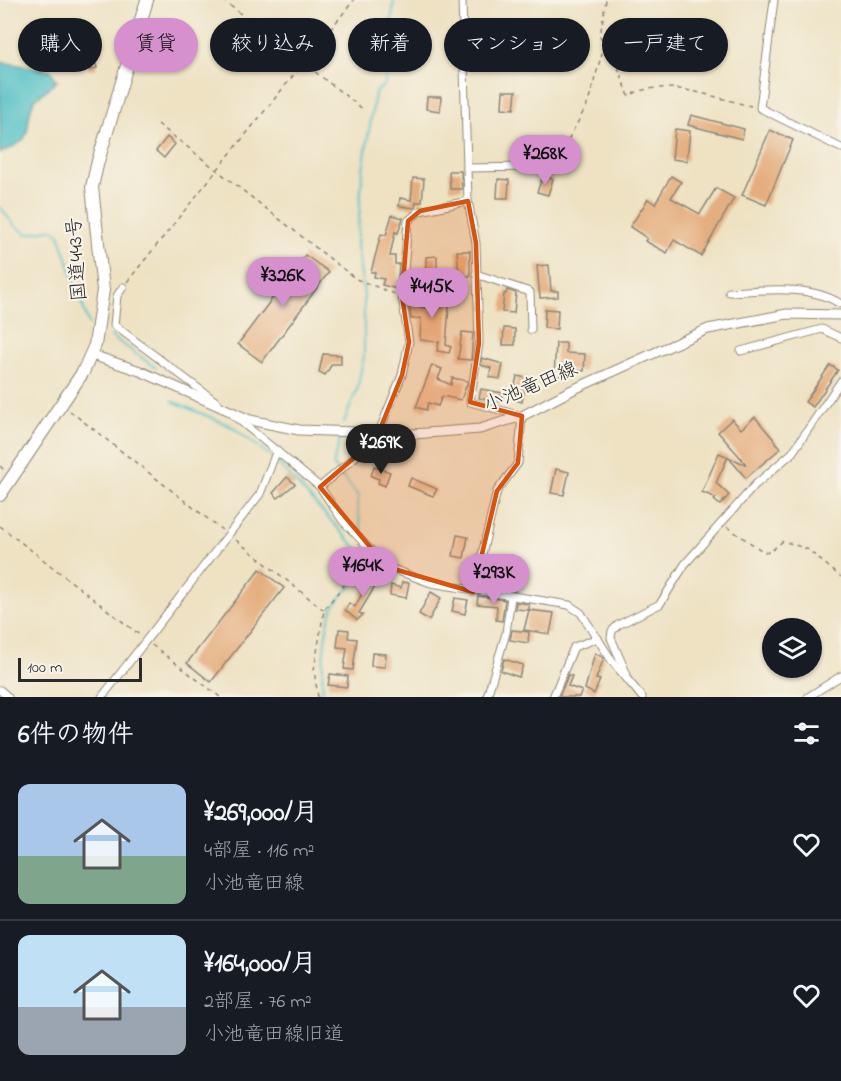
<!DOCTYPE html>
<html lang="ja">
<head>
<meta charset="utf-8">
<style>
	:root { --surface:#171b24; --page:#20242c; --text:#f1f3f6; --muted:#9ea1a6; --line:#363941; --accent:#d690ce }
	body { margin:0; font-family:"Indie Flower","Klee One",sans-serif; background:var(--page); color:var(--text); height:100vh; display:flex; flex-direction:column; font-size:22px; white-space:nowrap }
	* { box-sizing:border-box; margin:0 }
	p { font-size:20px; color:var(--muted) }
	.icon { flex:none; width:33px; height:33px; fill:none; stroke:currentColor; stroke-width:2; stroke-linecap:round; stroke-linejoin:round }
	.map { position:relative; height:697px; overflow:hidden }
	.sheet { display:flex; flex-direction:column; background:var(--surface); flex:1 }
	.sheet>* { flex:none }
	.top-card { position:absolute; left:18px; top:18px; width:806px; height:54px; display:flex; gap:12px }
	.fabs { position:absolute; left:762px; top:618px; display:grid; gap:12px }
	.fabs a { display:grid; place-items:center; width:60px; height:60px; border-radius:50%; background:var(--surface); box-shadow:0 2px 4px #0004; font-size:30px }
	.scale { position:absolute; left:18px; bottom:15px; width:124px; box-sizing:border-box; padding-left:6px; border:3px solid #2b2b2b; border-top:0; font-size:16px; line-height:21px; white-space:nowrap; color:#2b2b2b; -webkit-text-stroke:4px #f7f3e8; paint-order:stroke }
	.price { position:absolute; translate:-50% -51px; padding:0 14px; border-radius:21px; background:var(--accent); color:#111; font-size:20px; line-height:39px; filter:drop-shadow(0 2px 3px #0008) }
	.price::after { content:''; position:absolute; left:50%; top:36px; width:18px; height:14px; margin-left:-9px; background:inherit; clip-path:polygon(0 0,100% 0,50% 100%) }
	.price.current { background:#222; color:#fff }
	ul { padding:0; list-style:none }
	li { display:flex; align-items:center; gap:18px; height:150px; padding:0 18px }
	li+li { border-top:2px solid var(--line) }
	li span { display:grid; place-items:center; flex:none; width:168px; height:120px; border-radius:12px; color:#555 }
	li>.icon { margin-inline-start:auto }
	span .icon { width:72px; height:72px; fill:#fffc; stroke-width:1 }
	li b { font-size:26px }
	h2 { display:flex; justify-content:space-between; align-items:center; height:72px; padding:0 18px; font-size:26px }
	.pill { padding:0 21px; border-radius:27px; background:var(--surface); box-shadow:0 2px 4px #0004; font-size:21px; line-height:54px }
	.pill.current { background:var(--accent); color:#111 }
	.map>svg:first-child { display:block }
</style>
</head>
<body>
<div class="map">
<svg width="841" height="697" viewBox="0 0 841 697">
	<rect width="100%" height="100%" fill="#f7f3e8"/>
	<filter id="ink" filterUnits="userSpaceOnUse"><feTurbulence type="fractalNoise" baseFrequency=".0167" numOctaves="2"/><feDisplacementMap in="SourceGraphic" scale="12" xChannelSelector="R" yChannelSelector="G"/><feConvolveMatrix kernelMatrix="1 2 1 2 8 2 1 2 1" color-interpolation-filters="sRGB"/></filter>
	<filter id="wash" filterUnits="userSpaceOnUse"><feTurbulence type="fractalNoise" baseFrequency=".008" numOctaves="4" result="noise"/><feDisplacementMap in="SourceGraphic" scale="24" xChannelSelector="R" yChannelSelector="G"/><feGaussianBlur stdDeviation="1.35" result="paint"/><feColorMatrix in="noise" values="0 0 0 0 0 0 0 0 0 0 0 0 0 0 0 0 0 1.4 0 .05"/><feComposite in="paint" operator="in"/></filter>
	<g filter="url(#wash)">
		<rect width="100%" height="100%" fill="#eee2c3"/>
		<path fill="#50bfc5" stroke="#3e7578" stroke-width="1.5" d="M0,62L50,70L57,81L34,100C21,131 40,137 0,153Z"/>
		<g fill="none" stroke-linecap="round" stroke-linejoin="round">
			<g stroke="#50bfc5" stroke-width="2">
				<polyline points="0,207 15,226 27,234 53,229 59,234 89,325"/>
				<polyline points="111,336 156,368"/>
				<polyline points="172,401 231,426 272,457"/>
				<polyline points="344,422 357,390 364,356 364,296 357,245 362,176 375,93 385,84 394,0"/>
				<polyline points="340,438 333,465 359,497 357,505 363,538"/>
				<path d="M276,461L359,551C363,587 348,583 333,608C324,626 321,677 323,697"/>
			</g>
		</g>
		<g id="blocks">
			<g fill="#e5ae7e">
				<polygon points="478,38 491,39 490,65 482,64 482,58 477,58"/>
				<polygon points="91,46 97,68 89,70 82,48"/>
				<polygon points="503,91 516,91 514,109 502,108"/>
				<polygon points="427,97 441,97 440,111 426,109"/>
				<polygon points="691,115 744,129 742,139 688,125"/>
				<polygon points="675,129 690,131 687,161 672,159"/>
				<polygon points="770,130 793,140 766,205 742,195"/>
				<polygon points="167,137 175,144 164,158 156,151"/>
				<polygon points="449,171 461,171 462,189 450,189"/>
				<polygon points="543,176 553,179 548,195 537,192"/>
				<polygon points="671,176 681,182 671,198 700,214 716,188 734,198 701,256 674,240 667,253 645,241 647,238 630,227 648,199 655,204"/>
				<polygon points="413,178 424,179 422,202 416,202 415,208 399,206 400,198 411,200"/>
				<polygon points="498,179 509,180 508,198 497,198"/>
				<polygon points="392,215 403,218 398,233 395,232 390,256 395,256 395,264 399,264 397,289 382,285 384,279 374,277 375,272 371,272 381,234 386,235"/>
				<polygon points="457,251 470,251 470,276 459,276"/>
				<polygon points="305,255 329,272 262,362 238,344"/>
				<polygon points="437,256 437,277 426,277 426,257"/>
				<polygon points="549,265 551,291 558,291 558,297 540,298 537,266"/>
				<polygon points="408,287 418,287 419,308 436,307 437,293 450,294 446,345 451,347 449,353 437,351 439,342 420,340 421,318 411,319"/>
				<polygon points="507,290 516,293 514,313 502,312 504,294 506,294"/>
				<polygon points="545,309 558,310 557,329 544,328"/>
				<polygon points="504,328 515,329 515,345 503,345"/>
				<polygon points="462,332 473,333 471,360 458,359"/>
				<polygon points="556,343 566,343 566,353 585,354 584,371 564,370 564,376 554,376"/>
				<polygon points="323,354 341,355 341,364 332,364 325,375 319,372"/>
				<polygon points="482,358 503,364 500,379 489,377 491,368 481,365"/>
				<polygon points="432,365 442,369 438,379 451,385 452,378 468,381 461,400 442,396 438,406 428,403 426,410 416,407"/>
				<polygon points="830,365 838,370 813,407 805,402"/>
				<polygon points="517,376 527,378 522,402 512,399"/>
				<polygon points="481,389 503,393 501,402 479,398"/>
				<polygon points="755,417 781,448 746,478 728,457 716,483 729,495 720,505 714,500 716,498 702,492 719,453 747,465 718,432 732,419 741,429"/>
				<polygon points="374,466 390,472 385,486 378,483 379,479 371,476"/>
				<polygon points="556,469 569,472 564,495 551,493"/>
				<polygon points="287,477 295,484 278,498 273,493"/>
				<polygon points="411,478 437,489 433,496 408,486"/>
				<polygon points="457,535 468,537 464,558 453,556"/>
				<polygon points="511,556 520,559 517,567 522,569 515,591 504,589 503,577"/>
				<polygon points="260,569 284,588 211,682 187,663"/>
				<polygon points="372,574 380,578 359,613 363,615 357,620 345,610 349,603 355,607"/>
				<polygon points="402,582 409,583 406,598 390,595 391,585 401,588"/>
				<polygon points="431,592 441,598 429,620 419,614"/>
				<polygon points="478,596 505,600 502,621 496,620 497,606 477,604"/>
				<polygon points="455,598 468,600 465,614 452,611"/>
				<polygon points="516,602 529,604 529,610 554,613 550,634 524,630 529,610 515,609"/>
				<polygon points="339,629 349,630 348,638 357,639 353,670 344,669 347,648 337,647"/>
				<polygon points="512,630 529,632 528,643 510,640"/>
				<polygon points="372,653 386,654 385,667 371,666"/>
				<polygon points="595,653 604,658 596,679 600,680 594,694 585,689"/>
				<polygon points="504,659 523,665 519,677 501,671"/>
				<polygon points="330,674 348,676 347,687 328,685"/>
				<polygon points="568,675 572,676 568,686 582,691 579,697 559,697"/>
			</g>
		</g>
	</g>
	<g filter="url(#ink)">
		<use href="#blocks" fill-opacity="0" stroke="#8c8677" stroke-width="1.5"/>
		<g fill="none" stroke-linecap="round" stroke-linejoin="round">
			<defs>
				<g id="minor">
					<polyline points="462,0 468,201 476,243 479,343 470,402 522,416 518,463 497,491 473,592"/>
					<polyline points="774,0 760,108 841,148"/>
					<polyline points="467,168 528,167"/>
					<polyline points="476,274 530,292 531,330"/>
					<polyline points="123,287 117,296 114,325 218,403"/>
					<path d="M729,292C765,290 810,284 841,304"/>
					<polyline points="741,351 822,329 841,338"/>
					<polyline points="233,415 320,487 343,521 387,567 431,583 569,605 581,613 612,661 642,697"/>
					<polyline points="320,487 376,439 402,375 409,342 402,296 408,221 420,211 468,201"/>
					<polyline points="627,675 611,638 612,631 618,625 660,604 685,564 755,485 792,453 841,381"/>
					<polyline points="0,690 8,697"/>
					<polyline points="102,697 260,494 277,450"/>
					<polyline points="487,697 506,633 511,597"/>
					<polyline points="553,697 574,647 598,638"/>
					<polyline points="808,697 841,676"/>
				</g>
				<polyline id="secondary" points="92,355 140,371 250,420 299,430 413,434 480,429 522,416 572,390 708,329 787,314 841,315"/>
				<polyline id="trunk" points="0,495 83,372 95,345 103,290 92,187 98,161 147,0"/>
			</defs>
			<use href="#minor" stroke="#8c8677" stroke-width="9"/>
			<use href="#secondary" stroke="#8c8677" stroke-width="11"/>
			<use href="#trunk" stroke="#8c8677" stroke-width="14"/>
			<g stroke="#8c8677" stroke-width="1.5" stroke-dasharray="4.5 4.5" stroke-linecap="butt">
				<polyline points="223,0 364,110"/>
				<path d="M606,0L600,36L618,67L629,96C661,76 715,98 751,106"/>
				<polyline points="158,124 356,279 395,294"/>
				<polyline points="536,165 558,159 588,103 604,46"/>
				<polyline points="127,282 354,0"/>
				<polyline points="70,411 222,530"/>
				<polyline points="0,466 5,471"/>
				<polyline points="0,526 141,636"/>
				<polyline points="727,527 764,552 770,552 783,541 807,549 841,577"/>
				<polyline points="236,540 324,610"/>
				<polyline points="152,645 220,697"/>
				<polyline points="318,697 314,670 324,610 350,577 355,558"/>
			</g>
			<use href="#minor" stroke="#fff" stroke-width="7"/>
			<use href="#secondary" stroke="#fff" stroke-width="9"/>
			<use href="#trunk" stroke="#fff" stroke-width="12"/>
		</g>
	</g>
	<path fill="#d5540f" fill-opacity="0.2" stroke="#d5540f" stroke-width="4.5" stroke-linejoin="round" d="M468,201L476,243L479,343L470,402L522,416L518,463L497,491L473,592L387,567L320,487L376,439L402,375L409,342L402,296L408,221L420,211Z"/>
	<g text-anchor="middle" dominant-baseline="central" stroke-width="4.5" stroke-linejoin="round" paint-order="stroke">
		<g font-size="20" fill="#2b2b2b" stroke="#f7f3e8">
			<text transform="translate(78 259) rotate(-94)">国道443号</text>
			<text transform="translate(531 388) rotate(-23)">小池竜田線</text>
		</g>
	</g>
</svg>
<div class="fabs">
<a><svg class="icon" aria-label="layers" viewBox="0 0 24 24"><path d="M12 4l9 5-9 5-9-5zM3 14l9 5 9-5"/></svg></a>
</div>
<div class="scale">100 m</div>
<b class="price" style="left:545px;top:186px">¥268K</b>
<b class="price" style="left:283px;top:308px">¥326K</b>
<b class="price" style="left:432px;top:319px">¥415K</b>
<b class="price current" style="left:381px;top:475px">¥269K</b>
<b class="price" style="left:363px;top:598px">¥164K</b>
<b class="price" style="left:494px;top:605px">¥293K</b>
<div class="top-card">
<a class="pill">購入</a>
<a class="pill current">賃貸</a>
<a class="pill">絞り込み</a>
<a class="pill">新着</a>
<a class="pill">マンション</a>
<a class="pill">一戸建て</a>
</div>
</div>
<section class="sheet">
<h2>6件の物件<svg class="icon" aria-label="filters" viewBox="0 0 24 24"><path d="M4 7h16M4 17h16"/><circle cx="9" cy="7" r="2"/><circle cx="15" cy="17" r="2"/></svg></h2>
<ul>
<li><span style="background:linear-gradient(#a9c7e8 60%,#7fa58c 0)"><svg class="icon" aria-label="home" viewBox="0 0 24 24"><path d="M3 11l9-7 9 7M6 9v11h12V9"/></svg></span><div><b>¥269,000/月</b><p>4部屋 · 116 m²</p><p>小池竜田線</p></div><svg class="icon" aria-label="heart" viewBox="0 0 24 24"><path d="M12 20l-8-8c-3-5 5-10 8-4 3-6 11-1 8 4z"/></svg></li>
<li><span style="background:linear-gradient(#bfe0f5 60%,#9aa5b1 0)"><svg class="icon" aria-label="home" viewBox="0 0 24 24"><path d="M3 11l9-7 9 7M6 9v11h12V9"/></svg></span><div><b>¥164,000/月</b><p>2部屋 · 76 m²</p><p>小池竜田線旧道</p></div><svg class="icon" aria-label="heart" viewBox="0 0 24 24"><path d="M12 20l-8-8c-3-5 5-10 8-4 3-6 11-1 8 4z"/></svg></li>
</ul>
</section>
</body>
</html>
